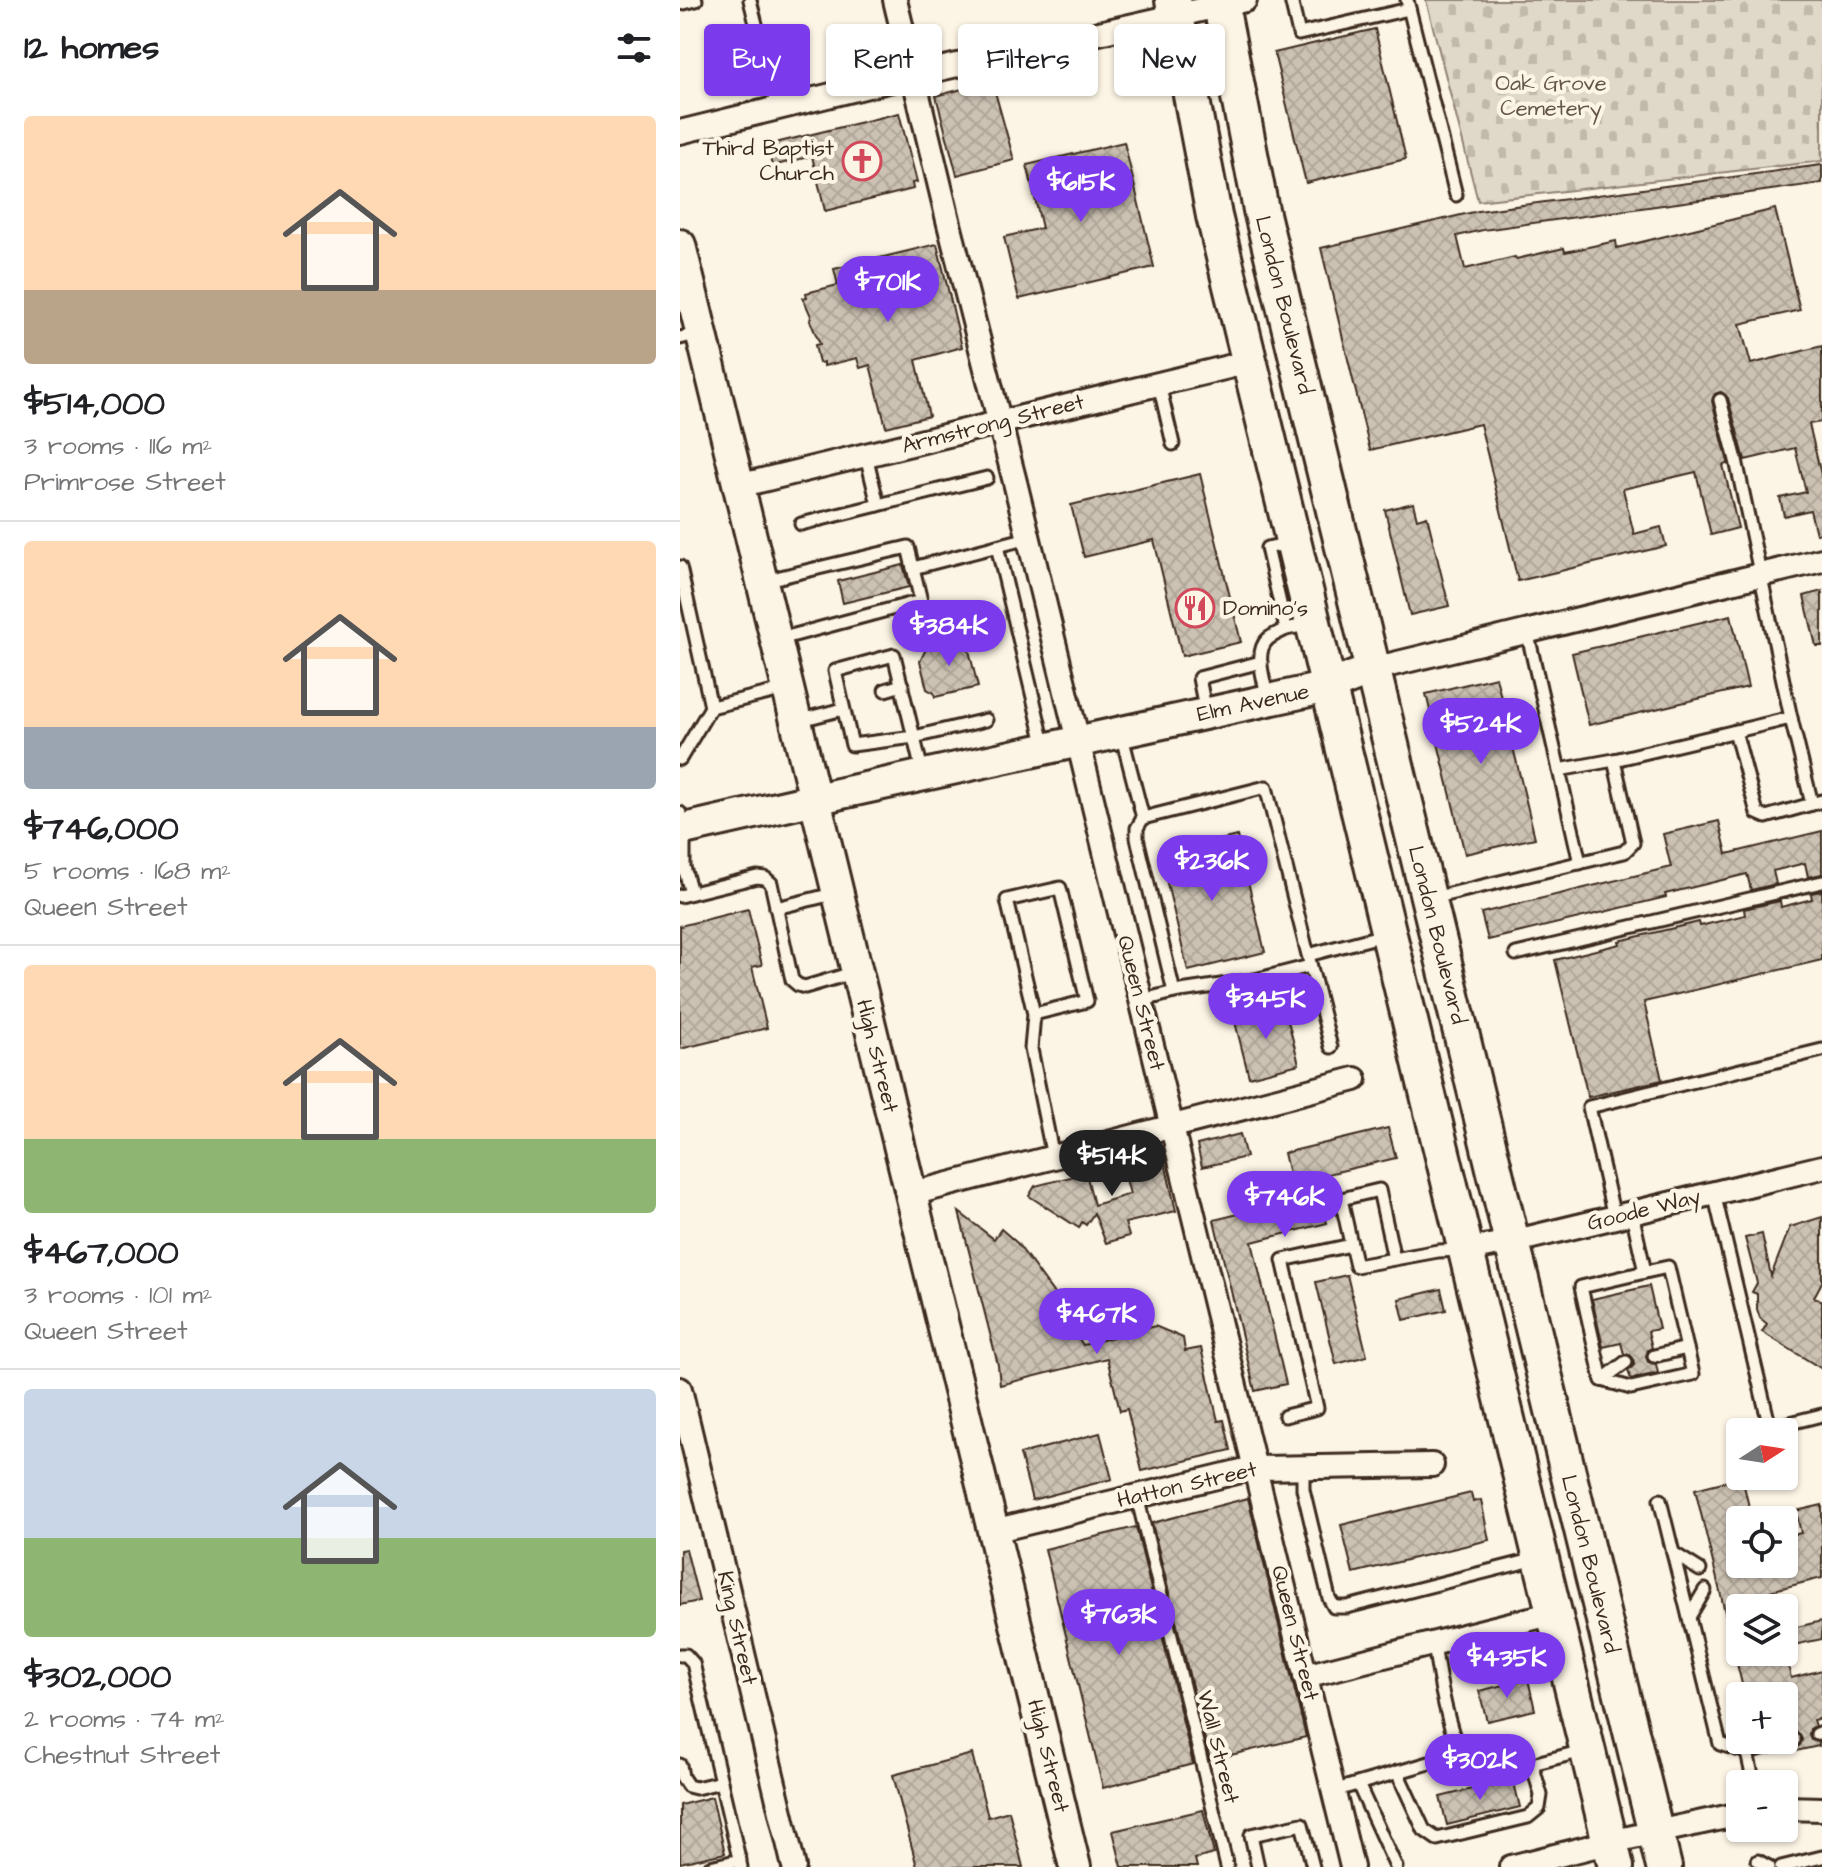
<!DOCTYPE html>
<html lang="en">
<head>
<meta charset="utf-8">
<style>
	:root { --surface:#fff; --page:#f2f2f2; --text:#202124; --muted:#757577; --line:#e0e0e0; --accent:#7c3aed }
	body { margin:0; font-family:"Architects Daughter",sans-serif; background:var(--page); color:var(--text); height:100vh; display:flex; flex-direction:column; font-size:30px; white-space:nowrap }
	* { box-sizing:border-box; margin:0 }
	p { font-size:26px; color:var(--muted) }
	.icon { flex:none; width:44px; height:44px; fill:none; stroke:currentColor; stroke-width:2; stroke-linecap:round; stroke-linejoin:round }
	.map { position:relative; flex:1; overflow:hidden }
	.details { display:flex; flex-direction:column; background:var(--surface); width:680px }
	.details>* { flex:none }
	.hud { position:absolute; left:24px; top:24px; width:760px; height:72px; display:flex; gap:16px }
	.needle { width:52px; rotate:78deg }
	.buttons { position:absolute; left:1046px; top:1418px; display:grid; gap:16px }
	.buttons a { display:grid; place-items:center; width:72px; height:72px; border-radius:8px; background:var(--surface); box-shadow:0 2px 6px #0004; font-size:40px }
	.price { position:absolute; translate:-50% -68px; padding:0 18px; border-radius:28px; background:var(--accent); color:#fff; font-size:26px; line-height:52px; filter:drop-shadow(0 2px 4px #0008) }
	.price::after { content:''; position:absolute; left:50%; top:48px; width:24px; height:18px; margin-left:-12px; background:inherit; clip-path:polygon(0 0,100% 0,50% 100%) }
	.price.on { background:#222; color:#fff }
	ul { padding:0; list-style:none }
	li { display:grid; align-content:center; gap:16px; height:424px; padding:0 24px }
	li+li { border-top:2px solid var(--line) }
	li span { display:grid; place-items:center; height:248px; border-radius:8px; color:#555 }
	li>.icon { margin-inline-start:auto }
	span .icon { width:144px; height:144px; fill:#fffc; stroke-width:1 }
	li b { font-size:34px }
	h2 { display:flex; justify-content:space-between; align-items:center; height:96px; padding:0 24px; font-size:34px }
	.chip { padding:0 28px; border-radius:8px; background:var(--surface); box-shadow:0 2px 6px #0004; font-size:28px; line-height:72px }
	.chip.on { background:var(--accent); color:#fff }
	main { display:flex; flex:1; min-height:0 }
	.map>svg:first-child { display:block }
</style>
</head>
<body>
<main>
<section class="details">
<h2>12 homes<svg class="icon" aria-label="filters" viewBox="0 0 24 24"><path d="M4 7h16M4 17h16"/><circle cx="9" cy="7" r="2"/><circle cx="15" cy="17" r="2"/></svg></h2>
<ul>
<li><span style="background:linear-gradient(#ffd9b3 70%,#b9a48a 0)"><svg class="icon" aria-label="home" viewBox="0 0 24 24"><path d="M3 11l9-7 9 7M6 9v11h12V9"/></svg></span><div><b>$514,000</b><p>3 rooms · 116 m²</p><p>Primrose Street</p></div></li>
<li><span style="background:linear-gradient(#ffd9b3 75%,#9aa5b1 0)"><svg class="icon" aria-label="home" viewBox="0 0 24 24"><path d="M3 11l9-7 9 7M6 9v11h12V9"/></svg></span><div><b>$746,000</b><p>5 rooms · 168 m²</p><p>Queen Street</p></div></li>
<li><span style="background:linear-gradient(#ffd9b3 70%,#8fb573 0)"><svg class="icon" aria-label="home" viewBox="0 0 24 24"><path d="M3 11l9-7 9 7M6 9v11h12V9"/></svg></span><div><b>$467,000</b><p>3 rooms · 101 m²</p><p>Queen Street</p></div></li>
<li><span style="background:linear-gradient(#c9d6e8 60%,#8fb573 0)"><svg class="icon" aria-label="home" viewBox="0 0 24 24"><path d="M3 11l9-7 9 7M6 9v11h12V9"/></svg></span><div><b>$302,000</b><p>2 rooms · 74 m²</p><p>Chestnut Street</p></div></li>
</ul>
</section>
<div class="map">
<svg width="1142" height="1867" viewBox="0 0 1142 1867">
	<defs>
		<pattern id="cemetery-stones" width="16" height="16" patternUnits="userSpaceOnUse" patternTransform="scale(2)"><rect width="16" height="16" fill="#e0d8c8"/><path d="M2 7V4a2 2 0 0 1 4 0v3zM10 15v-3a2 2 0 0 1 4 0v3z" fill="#c1baab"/></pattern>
		<pattern id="building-cross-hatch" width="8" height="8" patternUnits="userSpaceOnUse" patternTransform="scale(2)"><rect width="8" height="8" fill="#ccc2b3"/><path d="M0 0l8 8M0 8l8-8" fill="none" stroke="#b0a79a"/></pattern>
	</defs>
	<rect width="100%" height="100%" fill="#fcf5e5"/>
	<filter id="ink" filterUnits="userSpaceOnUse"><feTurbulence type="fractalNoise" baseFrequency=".0125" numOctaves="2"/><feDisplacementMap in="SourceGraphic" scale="16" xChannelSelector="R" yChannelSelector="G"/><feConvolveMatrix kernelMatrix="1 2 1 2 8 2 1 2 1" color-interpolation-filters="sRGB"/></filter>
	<g filter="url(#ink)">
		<polygon fill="url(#cemetery-stones)" stroke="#8e8173" stroke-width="2" points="746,0 1142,0 1142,161 798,201"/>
		<g fill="url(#building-cross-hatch)" stroke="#3b2a1e" stroke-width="2">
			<polygon points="695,29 726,159 626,183 594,53"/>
			<polygon points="312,81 334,160 277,175 256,96"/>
			<polygon points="219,113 237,182 232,183 233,189 145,211 132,156 92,166 87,145"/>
			<polygon points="444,142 474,267 339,299 324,237 362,228 347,165"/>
			<polygon points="1142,165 1142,183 803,230 777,236 785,269 835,257 836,259 884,248 885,252 936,241 937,248 1095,209 1120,310 1060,324 1071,364 1142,346 1142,422 1129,424 1142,479 1142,533 1136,534 1130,510 1104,516 1100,498 1126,492 1115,448 1065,460 1048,398 1041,392 1035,394 1032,401 1048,462 1048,464 1043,465 1058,528 1031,535 1016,472 943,489 954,534 981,527 986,546 838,581 800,424 690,450 641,248 798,211"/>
			<polygon points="257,244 282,347 236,360 249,416 206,427 190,365 180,368 177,358 144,366 144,362 139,363 135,345 140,344 130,321 131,316 123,298 127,297 126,293 158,285 154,269"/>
			<polygon points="520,474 561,642 502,656 474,540 404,557 391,505"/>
			<polygon points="733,503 737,519 747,516 769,606 730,615 705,510"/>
			<polygon points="223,565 229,587 163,603 158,581"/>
			<polygon points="1142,591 1142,646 1136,646 1124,596"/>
			<polygon points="1051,615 1068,687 909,725 892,653"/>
			<polygon points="286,638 298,687 255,697 254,693 247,689 240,661 247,647"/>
			<polygon points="816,677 855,838 785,854 746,694"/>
			<polygon points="1039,821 1047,854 1142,831 1142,874 1128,877 1125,863 1093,871 1096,884 1071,890 1067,874 985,894 986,897 808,940 801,913 991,867 983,834"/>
			<polygon points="557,836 585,952 508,971 480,854"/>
			<polygon points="1142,891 1142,960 964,1002 982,1080 908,1097 875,960 940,944 939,941 1019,922 1020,926 1065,915 1064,909 1100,901 1101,907 1132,899 1131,893"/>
			<polygon points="68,909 82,965 72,967 87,1028 0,1049 0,926"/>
			<polygon points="604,1005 619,1064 569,1077 554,1018"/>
			<polygon points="708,1128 716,1158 635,1177 647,1223 572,1242 606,1384 575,1391 534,1220 615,1200 604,1153"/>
			<polygon points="560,1134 566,1157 522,1167 517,1145"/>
			<polygon points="483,1154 496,1211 445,1223 449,1236 426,1243 414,1213 406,1225 402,1222 399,1228 349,1196 355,1186 406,1173 414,1205 450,1194 442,1164"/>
			<polygon points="279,1212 314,1239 321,1229 337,1243 377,1298 374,1301 403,1345 475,1326 503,1338 505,1351 521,1348 538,1421 544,1420 551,1450 462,1471 447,1409 440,1411 427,1358 320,1385 318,1365"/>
			<polygon points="1142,1217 1142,1282 1134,1297 1142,1302 1142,1369 1082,1332 1087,1324 1080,1318 1077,1309 1077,1294 1072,1292 1077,1283 1065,1238 1082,1234 1091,1276 1110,1227"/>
			<polygon points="667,1275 687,1356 656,1364 636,1282"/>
			<polygon points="969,1286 979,1329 968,1331 972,1348 968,1350 966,1357 968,1362 976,1364 978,1373 951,1379 948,1371 954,1365 953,1358 949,1354 944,1354 941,1343 923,1347 912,1299"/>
			<polygon points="761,1289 766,1310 724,1320 719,1299"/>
			<polygon points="420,1433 432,1479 352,1500 340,1454"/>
			<polygon points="1062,1477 1072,1520 1060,1520 1060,1564 1104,1564 1104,1537 1121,1533 1116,1511 1142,1505 1142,1578 1090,1591 1094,1608 1060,1608 1060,1648 1054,1649 1015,1489"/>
			<polygon points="791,1493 793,1502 801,1500 809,1540 673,1573 661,1525"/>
			<polygon points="568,1498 626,1737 530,1760 472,1523"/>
			<polygon points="456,1527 513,1764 423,1788 365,1549"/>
			<polygon points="6,1549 19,1601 0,1605 0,1550"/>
			<polygon points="1142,1621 1142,1639 1104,1647 1104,1630"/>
			<polygon points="1054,1652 1105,1652 1111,1678 1142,1670 1142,1718 1133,1720 1135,1726 1130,1729 1129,1734 1131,1740 1139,1742 1139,1746 1116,1751 1116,1748 1120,1745 1122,1739 1119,1734 1112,1732 1111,1726 1104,1727 1104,1696 1065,1696"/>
			<polygon points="848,1679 855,1710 807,1721 799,1691"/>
			<polygon points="292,1754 308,1817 329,1811 343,1867 237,1867 213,1775"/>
			<polygon points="833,1779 840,1807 767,1825 760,1797"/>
			<polygon points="32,1797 45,1853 0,1863 0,1805"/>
			<polygon points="523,1810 534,1854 515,1859 517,1867 442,1867 433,1831"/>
		</g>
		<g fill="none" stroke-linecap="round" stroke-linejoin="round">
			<defs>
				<g id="service">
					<polyline points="70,0 97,108"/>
					<polyline points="611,0 619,34 729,9"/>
					<polyline points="727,0 776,195"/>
					<polyline points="0,4 16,0"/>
					<polyline points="0,338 20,333"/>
					<polyline points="479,384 493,444"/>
					<polyline points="1040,400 1056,460 1111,718"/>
					<polyline points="198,505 307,478"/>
					<polyline points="121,524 198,505 186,455"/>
					<polyline points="609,543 587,548 606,629 631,624"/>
					<polyline points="317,546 365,748"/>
					<polyline points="0,567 31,707"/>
					<polyline points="233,568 348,538"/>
					<polyline points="83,581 228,547 241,601 96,640"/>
					<polyline points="847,631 879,770 934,760"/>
					<polyline points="205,690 222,685"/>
					<path d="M588,699C585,683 573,652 588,639C593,635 600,632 606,629"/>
					<polyline points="526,713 519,678 581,662"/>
					<polyline points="117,721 163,709"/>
					<polyline points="1055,731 1077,813 1086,817 1132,804"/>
					<polyline points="441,733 463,818 586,787 628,955 704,935"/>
					<polyline points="0,759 31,707 106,689"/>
					<polyline points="879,770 900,863"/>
					<polyline points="243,775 214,655 155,671 172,745 234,737 306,720"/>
					<polyline points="0,813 4,829 4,867 11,893"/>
					<polyline points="463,818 457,828 457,838 494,992"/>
					<polyline points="0,896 77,877 85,878 91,883 112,980 118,985 125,987 176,972"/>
					<polyline points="753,898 944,852 953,843 934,760 1111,718 1132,804 1142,801"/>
					<polyline points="96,908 157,893"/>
					<polyline points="836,954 1142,882"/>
					<polyline points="629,959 651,1047"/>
					<polyline points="460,1001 494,992 575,980 630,966"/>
					<polyline points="354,1014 407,1001 380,888 327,900 354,1014 351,1049 373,1157"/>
					<polyline points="1034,1193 1090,1428 1142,1415"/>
					<polyline points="934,1217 909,1107 1142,1050"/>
					<polyline points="714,1259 699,1190 661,1199 676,1266 758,1251 781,1250"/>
					<polyline points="974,1356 1007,1348"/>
					<polyline points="922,1380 951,1388 1013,1374 988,1267 965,1272"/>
					<polyline points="922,1380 901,1287 965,1272 952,1213"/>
					<polyline points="922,1380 946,1362"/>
					<polyline points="605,1416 637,1408 603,1260 671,1245"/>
					<polyline points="623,1468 623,1489 649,1598 654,1607 667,1607 856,1559"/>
					<polyline points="457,1496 547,1867"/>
					<polyline points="980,1500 1040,1744 1067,1752"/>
					<polyline points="993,1553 1020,1570"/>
					<polyline points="1009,1617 1025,1590"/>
					<path d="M754,1643C759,1681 766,1719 780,1754L821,1755L852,1764L903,1751"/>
					<polyline points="0,1655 6,1655 13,1663 61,1867"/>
					<polyline points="1137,1734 1142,1732"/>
					<polyline points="0,1765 2,1777 8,1786 16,1788 41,1782"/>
					<polyline points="717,1772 744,1830 757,1839 848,1817 859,1808 861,1795 852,1764"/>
					<polyline points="678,1784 716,1867"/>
					<polyline points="1074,1784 1067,1752 1114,1740"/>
					<polyline points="653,1791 780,1754"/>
					<polyline points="1078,1861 1089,1867"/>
					<polyline points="30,1867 60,1860"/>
					<polyline points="578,1867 571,1835 622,1824 633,1867"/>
					<polyline points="1101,1867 1142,1857"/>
				</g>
				<g id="minor">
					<polyline points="215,0 269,224 335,482 672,1867"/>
					<polyline points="0,132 233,75 565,0"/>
					<polyline points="58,486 569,362"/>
					<polyline points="693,669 1142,560"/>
					<polyline points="231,1194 675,1079"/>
					<polyline points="786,1250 832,1242 1142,1167"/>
					<polyline points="0,1389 114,1867"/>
					<polyline points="313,1531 574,1468 752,1465"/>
					<polyline points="625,1676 874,1613"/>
					<polyline points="1104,1808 1142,1809"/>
					<polyline points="831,1867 930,1842 1060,1814"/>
				</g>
				<g id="secondary">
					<polyline points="0,245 395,1867"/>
					<polyline points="0,830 162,793 648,687 693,669"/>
				</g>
				<g id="primary">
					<polyline points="493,0 534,216 936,1867"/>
					<polyline points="540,0 581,210 984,1867"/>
				</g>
			</defs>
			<use href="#service" stroke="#3b2a1e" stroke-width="17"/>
			<use href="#minor" stroke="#3b2a1e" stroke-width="28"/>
			<use href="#secondary" stroke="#3b2a1e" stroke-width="36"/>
			<use href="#primary" stroke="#3b2a1e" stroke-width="40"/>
			<use href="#service" stroke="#fcf5e5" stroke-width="11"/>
			<use href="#minor" stroke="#fcf5e5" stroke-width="22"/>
			<use href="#secondary" stroke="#fcf5e5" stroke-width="30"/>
			<use href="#primary" stroke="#fcf5e5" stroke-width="34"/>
		</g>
	</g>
	<defs>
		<symbol id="church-ring" viewBox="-11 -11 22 22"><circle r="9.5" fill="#fcf5e5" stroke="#d1495b" stroke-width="1.5"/><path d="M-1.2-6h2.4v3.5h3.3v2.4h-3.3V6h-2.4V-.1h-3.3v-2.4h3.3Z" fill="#d1495b"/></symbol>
		<symbol id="restaurant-ring" viewBox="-11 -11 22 22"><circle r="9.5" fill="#fcf5e5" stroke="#d1495b" stroke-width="1.5"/><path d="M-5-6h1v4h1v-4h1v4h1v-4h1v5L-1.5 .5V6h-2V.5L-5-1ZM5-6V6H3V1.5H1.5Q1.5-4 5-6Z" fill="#d1495b"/></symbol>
	</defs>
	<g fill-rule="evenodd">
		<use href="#church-ring" x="160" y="139" width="44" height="44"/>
		<use href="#restaurant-ring" x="493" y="586" width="44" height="44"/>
	</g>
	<g text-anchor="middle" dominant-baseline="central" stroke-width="8" stroke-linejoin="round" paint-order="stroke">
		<g font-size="22" fill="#645648" stroke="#fcf5e5">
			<text x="871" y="83">Oak Grove<tspan x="871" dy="25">Cemetery</tspan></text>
		</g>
		<g font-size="22" fill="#3b2a1e" stroke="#fcf5e5" text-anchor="end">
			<text x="154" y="148">Third Baptist<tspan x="154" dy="25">Church</tspan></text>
			<text x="543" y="608" text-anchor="start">Domino's</text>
		</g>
		<g font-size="22" fill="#3b2a1e" stroke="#fcf5e5">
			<text transform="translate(604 305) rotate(76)">London Boulevard</text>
			<text transform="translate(313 424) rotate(-14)">Armstrong Street</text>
			<text transform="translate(573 703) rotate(-12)">Elm Avenue</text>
			<text transform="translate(757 935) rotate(76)">London Boulevard</text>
			<text transform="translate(461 1003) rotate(76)">Queen Street</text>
			<text transform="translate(197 1056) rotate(76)">High Street</text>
			<text transform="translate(964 1210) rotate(-14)">Goode Way</text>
			<text transform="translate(507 1485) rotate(-13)">Hatton Street</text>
			<text transform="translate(910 1564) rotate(76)">London Boulevard</text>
			<text transform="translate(57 1628) rotate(77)">King Street</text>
			<text transform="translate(615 1633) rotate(76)">Queen Street</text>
			<text transform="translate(538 1747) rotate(76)">Wall Street</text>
			<text transform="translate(368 1756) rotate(76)">High Street</text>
		</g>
	</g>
</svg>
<div class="buttons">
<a><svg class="needle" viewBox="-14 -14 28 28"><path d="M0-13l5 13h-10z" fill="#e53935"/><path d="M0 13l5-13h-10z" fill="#757577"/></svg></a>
<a><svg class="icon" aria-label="locate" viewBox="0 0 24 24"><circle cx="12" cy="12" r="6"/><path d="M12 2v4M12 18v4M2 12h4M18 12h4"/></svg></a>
<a><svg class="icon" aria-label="layers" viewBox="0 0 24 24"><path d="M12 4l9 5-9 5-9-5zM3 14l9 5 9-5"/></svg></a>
<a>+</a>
<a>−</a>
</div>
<b class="price" style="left:401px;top:224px">$615K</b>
<b class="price" style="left:208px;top:324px">$701K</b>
<b class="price" style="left:269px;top:668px">$384K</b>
<b class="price" style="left:801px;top:766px">$524K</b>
<b class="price" style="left:532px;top:903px">$236K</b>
<b class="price" style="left:586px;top:1041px">$345K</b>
<b class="price on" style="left:432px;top:1198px">$514K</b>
<b class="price" style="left:605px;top:1239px">$746K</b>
<b class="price" style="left:417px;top:1356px">$467K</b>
<b class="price" style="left:439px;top:1657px">$763K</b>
<b class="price" style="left:827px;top:1700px">$435K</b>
<b class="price" style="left:800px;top:1802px">$302K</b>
<div class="hud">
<a class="chip on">Buy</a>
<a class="chip">Rent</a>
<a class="chip">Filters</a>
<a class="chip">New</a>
</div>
</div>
</main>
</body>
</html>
